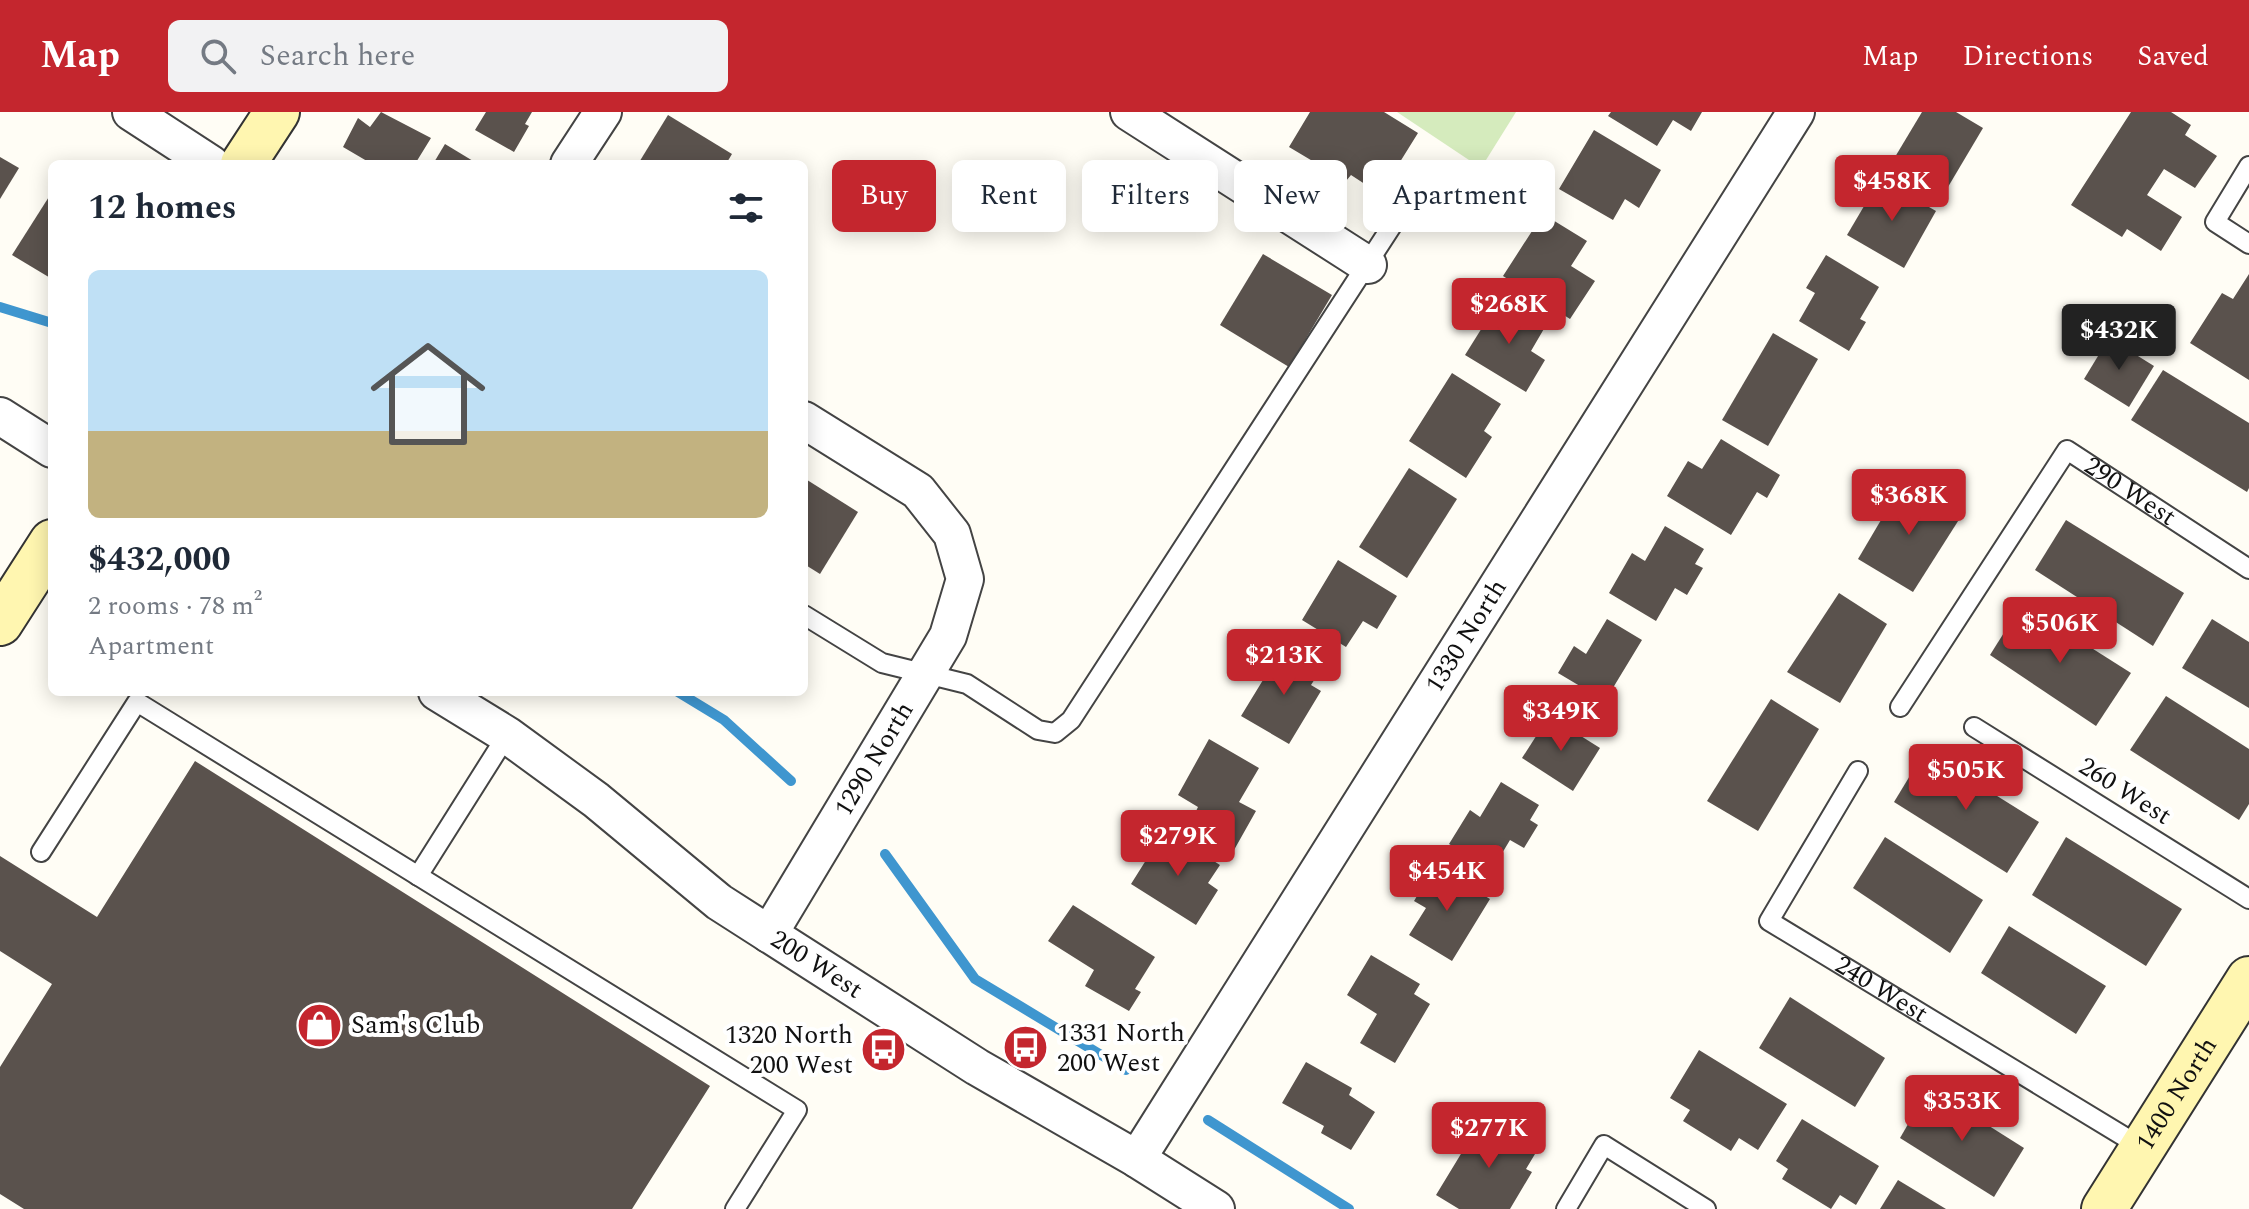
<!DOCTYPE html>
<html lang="en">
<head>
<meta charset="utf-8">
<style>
	:root { --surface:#fff; --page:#f2f2f3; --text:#1f2937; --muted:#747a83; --accent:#c4262e }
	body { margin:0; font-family:Spectral,serif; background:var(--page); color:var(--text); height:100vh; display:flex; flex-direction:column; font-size:30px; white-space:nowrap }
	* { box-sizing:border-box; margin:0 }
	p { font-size:26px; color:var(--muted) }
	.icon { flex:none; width:44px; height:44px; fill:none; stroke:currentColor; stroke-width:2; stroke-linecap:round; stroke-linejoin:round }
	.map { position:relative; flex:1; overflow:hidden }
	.side { position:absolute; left:48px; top:48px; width:760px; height:536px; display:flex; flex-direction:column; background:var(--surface); border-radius:12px; box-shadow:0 4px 20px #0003 }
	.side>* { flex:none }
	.banner { position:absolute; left:832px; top:48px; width:760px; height:72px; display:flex; gap:16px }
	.price { position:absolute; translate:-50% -68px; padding:0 18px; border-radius:8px; background:var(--accent); color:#fff; font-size:26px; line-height:52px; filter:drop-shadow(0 2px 4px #0008) }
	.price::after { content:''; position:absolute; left:50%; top:48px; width:24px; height:18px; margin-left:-12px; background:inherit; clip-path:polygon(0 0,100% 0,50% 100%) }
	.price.active { background:#222; color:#fff }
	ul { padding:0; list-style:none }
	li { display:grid; align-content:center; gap:16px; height:424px; padding:0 40px }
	li span { display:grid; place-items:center; height:248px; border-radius:12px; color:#555 }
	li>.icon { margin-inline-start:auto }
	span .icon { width:144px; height:144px; fill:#fffc; stroke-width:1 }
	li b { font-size:34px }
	h2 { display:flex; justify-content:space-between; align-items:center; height:96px; padding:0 40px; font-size:34px }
	.tag { padding:0 28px; border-radius:12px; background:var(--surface); box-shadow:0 4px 20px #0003; font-size:28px; line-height:72px }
	.tag.active { background:var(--accent); color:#fff }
	header { display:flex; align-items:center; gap:48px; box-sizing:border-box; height:112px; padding:0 40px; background:var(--accent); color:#fff }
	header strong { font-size:38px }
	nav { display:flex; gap:44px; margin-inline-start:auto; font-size:28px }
	.search { width:560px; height:72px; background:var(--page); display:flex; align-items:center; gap:20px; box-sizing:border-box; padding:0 28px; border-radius:12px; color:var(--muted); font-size:30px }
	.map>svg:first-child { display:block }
</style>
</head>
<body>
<header>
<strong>Map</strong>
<div class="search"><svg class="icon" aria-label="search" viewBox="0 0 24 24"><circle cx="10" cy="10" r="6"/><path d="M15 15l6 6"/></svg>Search here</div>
<nav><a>Map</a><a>Directions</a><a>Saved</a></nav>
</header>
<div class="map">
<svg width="2249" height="1097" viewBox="0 0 2249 1097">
	<rect width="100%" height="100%" fill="#fffdf5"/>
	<polygon fill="#d5ebbd" points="1397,0 1516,0 1481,56"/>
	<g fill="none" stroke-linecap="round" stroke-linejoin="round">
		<g stroke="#3f96cf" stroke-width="10">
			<polyline points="0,195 52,211"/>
			<polyline points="678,580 724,608 791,669"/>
			<polyline points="885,742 975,867 1126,958"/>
			<polyline points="1208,1008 1349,1097"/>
		</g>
	</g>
	<g fill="#5a524d">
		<polygon points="381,0 431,26 415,52 372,52 343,35 358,6 370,15"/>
		<polygon points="486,0 532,0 525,12 529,14 514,40 475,18"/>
		<polygon points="1310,0 1384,0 1418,21 1380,82 1351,63 1346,69 1289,35"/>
		<polygon points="1611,0 1702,0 1691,19 1673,8 1657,34 1608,4"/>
		<polygon points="1922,0 1956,0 1983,16 1948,75 1895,45"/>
		<polygon points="2131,0 2171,0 2191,13 2185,23 2217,44 2195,76 2164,57 2147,83 2182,105 2161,139 2127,117 2122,125 2071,93"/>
		<polygon points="668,3 732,42 726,52 638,52"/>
		<polygon points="1594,18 1661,58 1639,96 1625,87 1613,108 1559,77"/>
		<polygon points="445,32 478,52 433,52"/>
		<polygon points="0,45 19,56 0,87"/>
		<polygon points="1880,67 1936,99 1904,156 1847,123"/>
		<polygon points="52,80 52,167 12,143"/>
		<polygon points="1543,102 1587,129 1571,154 1595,169 1570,207 1503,164"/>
		<polygon points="1263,142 1332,183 1289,255 1220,213"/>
		<polygon points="1826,143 1879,175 1860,207 1866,210 1849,239 1799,209 1815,181 1806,176"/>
		<polygon points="2249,162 2249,268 2190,231 2222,181 2233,187"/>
		<polygon points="1500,187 1545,215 1531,239 1545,248 1526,280 1465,243"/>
		<polygon points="1773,221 1818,247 1768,334 1722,308"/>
		<polygon points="2109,226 2154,254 2129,295 2084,267"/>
		<polygon points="2163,258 2249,311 2249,376 2247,380 2131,308"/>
		<polygon points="1452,261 1501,292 1484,319 1492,325 1466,366 1409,329"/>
		<polygon points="1721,327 1780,363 1767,386 1757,380 1731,423 1667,384 1688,349 1702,357"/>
		<polygon points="1409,356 1457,387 1407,466 1359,435"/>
		<polygon points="804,366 858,400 820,462 804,452"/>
		<polygon points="1904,369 1960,406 1913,480 1858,447"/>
		<polygon points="2066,408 2184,481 2153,534 2035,458"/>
		<polygon points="1665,414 1704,437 1695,452 1703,456 1687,483 1675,476 1656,509 1609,481 1632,441 1645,449"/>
		<polygon points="1338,448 1397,484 1377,517 1363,509 1346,535 1302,508"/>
		<polygon points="1839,481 1887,512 1840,591 1787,560"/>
		<polygon points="2022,492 2131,561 2096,614 1990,543"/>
		<polygon points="1607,507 1642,528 1605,589 1558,561 1574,534 1586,542"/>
		<polygon points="2212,507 2249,530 2249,596 2182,556"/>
		<polygon points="1282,537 1320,559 1311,573 1321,579 1289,632 1241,604"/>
		<polygon points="2166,584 2249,637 2249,692 2239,708 2130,638"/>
		<polygon points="1771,587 1819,617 1758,719 1707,689"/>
		<polygon points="1549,604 1600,636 1573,679 1522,646"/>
		<polygon points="1209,627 1259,656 1239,690 1256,699 1234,738 1196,716 1202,705 1195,701 1198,695 1178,683"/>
		<polygon points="1925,639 2039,710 2007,761 1894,690"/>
		<polygon points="195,649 710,974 632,1097 24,1097 0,1082 0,955 52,872 0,839 0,744 97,805"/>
		<polygon points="1501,670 1539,693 1530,708 1538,713 1524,736 1510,728 1492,758 1449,732 1470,698 1480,705"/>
		<polygon points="1165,718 1220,753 1208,771 1218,778 1196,813 1131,772"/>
		<polygon points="1885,725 1983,788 1950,841 1853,776"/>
		<polygon points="2066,725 2182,797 2146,854 2032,783"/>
		<polygon points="1435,754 1490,787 1452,849 1409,823 1426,796 1414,789"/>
		<polygon points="1073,793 1155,845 1135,877 1141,880 1129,899 1085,874 1094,858 1048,829"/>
		<polygon points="2009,814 2106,874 2076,922 1981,861"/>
		<polygon points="1371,843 1420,872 1414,882 1430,892 1395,951 1360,931 1377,902 1347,883"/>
		<polygon points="1790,885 1885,946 1855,995 1759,936"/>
		<polygon points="1699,938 1787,992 1758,1038 1739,1026 1731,1039 1683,1009 1690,998 1670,986"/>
		<polygon points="1306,950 1352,976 1349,983 1375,1000 1351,1038 1321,1021 1324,1014 1282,991"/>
		<polygon points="1929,976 2024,1036 1994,1085 1900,1026"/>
		<polygon points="1484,1004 1538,1037 1526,1057 1532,1060 1510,1097 1459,1097 1436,1083"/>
		<polygon points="1802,1007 1879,1054 1856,1093 1840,1083 1831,1097 1782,1067 1788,1057 1776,1049"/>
		<polygon points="1898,1068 1946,1097 1880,1097"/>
	</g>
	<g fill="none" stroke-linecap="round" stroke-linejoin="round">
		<defs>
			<g id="lane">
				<polyline points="2249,54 2215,110 2249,132"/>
				<polyline points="804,503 882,551 967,572 1038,618 1055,621 1071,608 1421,69"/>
				<path id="s1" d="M1900,595L2067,338L2249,457"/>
				<polyline points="1974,615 2249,787"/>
				<path id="s2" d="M1858,659L1769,809L2143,1036"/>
				<polyline points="41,740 137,590 797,998 735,1097"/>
				<polyline points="418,764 507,623"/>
				<polyline points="1566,1097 1604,1033 1706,1097"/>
			</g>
			<g id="street">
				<polyline points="131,0 211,52"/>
				<polyline points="1129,0 1368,153"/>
				<polyline points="569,52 603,0"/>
				<polyline points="0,304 52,337"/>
				<path id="s3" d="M437,580L507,623L596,688L719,790L977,955L1137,1047L1216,1097"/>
				<path id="s4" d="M769,822L948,524L965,467L952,422L918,379L804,308"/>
				<path id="s5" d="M1137,1047L1796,0"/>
			</g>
			<g id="secondary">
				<polyline points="243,52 277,0"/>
				<polyline points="0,511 52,430"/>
				<path id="s6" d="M2104,1097L2249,867"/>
			</g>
		</defs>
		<use href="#lane" stroke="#444" stroke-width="22"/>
		<use href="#street" stroke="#444" stroke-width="40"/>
		<use href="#secondary" stroke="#333" stroke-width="48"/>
		<use href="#lane" stroke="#fff" stroke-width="18"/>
		<use href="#street" stroke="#fff" stroke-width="36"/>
		<use href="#secondary" stroke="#fff6b0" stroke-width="44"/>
	</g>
	<defs>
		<symbol id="shop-disc" viewBox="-11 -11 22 22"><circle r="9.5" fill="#c4262e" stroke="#fff"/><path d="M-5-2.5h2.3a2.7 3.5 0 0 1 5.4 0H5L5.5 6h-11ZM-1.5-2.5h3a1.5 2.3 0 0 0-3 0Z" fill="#fff"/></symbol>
		<symbol id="bus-disc" viewBox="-11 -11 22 22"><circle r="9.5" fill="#c4262e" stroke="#fff"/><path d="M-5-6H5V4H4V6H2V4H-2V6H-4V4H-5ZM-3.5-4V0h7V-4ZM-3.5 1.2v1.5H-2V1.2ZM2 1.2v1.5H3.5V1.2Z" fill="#fff"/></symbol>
	</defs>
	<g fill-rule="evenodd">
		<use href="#shop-disc" x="294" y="888" width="51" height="51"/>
		<use href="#bus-disc" x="1000" y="910" width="51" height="51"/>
		<use href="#bus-disc" x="858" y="912" width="51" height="51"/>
	</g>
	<g text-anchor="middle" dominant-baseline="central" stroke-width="8" stroke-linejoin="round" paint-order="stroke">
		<g font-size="26" fill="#111" stroke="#fff">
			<text stroke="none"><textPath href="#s1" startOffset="382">290 West</textPath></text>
			<text stroke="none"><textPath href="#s5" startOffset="618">1330 North</textPath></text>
			<text stroke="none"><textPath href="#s4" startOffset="204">1290 North</textPath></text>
			<text transform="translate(2125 679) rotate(32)">260 West</text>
			<text stroke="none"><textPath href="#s3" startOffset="468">200 West</textPath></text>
			<text stroke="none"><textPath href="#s2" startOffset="306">240 West</textPath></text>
			<text stroke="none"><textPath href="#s6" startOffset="136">1400 North</textPath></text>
		</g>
		<g font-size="26" fill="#111" stroke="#fff" text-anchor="start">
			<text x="351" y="913">Sam's Club</text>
			<text x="1057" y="921">1331 North<tspan x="1057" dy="30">200 West</tspan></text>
			<text x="853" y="923" text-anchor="end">1320 North<tspan x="853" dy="30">200 West</tspan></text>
		</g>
	</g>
</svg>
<b class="price" style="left:1892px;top:111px">$458K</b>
<b class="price" style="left:1509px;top:234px">$268K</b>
<b class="price active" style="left:2119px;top:260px">$432K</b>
<b class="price" style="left:1909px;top:425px">$368K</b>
<b class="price" style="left:2060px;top:553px">$506K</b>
<b class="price" style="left:1284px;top:585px">$213K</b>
<b class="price" style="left:1561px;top:641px">$349K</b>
<b class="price" style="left:1966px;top:700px">$505K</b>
<b class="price" style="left:1178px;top:766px">$279K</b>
<b class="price" style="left:1447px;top:801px">$454K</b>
<b class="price" style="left:1962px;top:1031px">$353K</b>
<b class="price" style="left:1489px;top:1058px">$277K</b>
<div class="banner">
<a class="tag active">Buy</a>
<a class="tag">Rent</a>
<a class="tag">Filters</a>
<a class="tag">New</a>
<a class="tag">Apartment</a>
</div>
<section class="side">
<h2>12 homes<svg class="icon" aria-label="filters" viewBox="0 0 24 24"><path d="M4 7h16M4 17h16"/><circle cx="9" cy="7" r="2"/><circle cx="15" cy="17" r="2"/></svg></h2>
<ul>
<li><span style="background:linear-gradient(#bfe0f5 65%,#c2b280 0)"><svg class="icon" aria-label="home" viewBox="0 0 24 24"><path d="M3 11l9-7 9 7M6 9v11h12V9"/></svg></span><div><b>$432,000</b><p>2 rooms · 78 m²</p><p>Apartment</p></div></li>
</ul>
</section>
</div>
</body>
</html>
